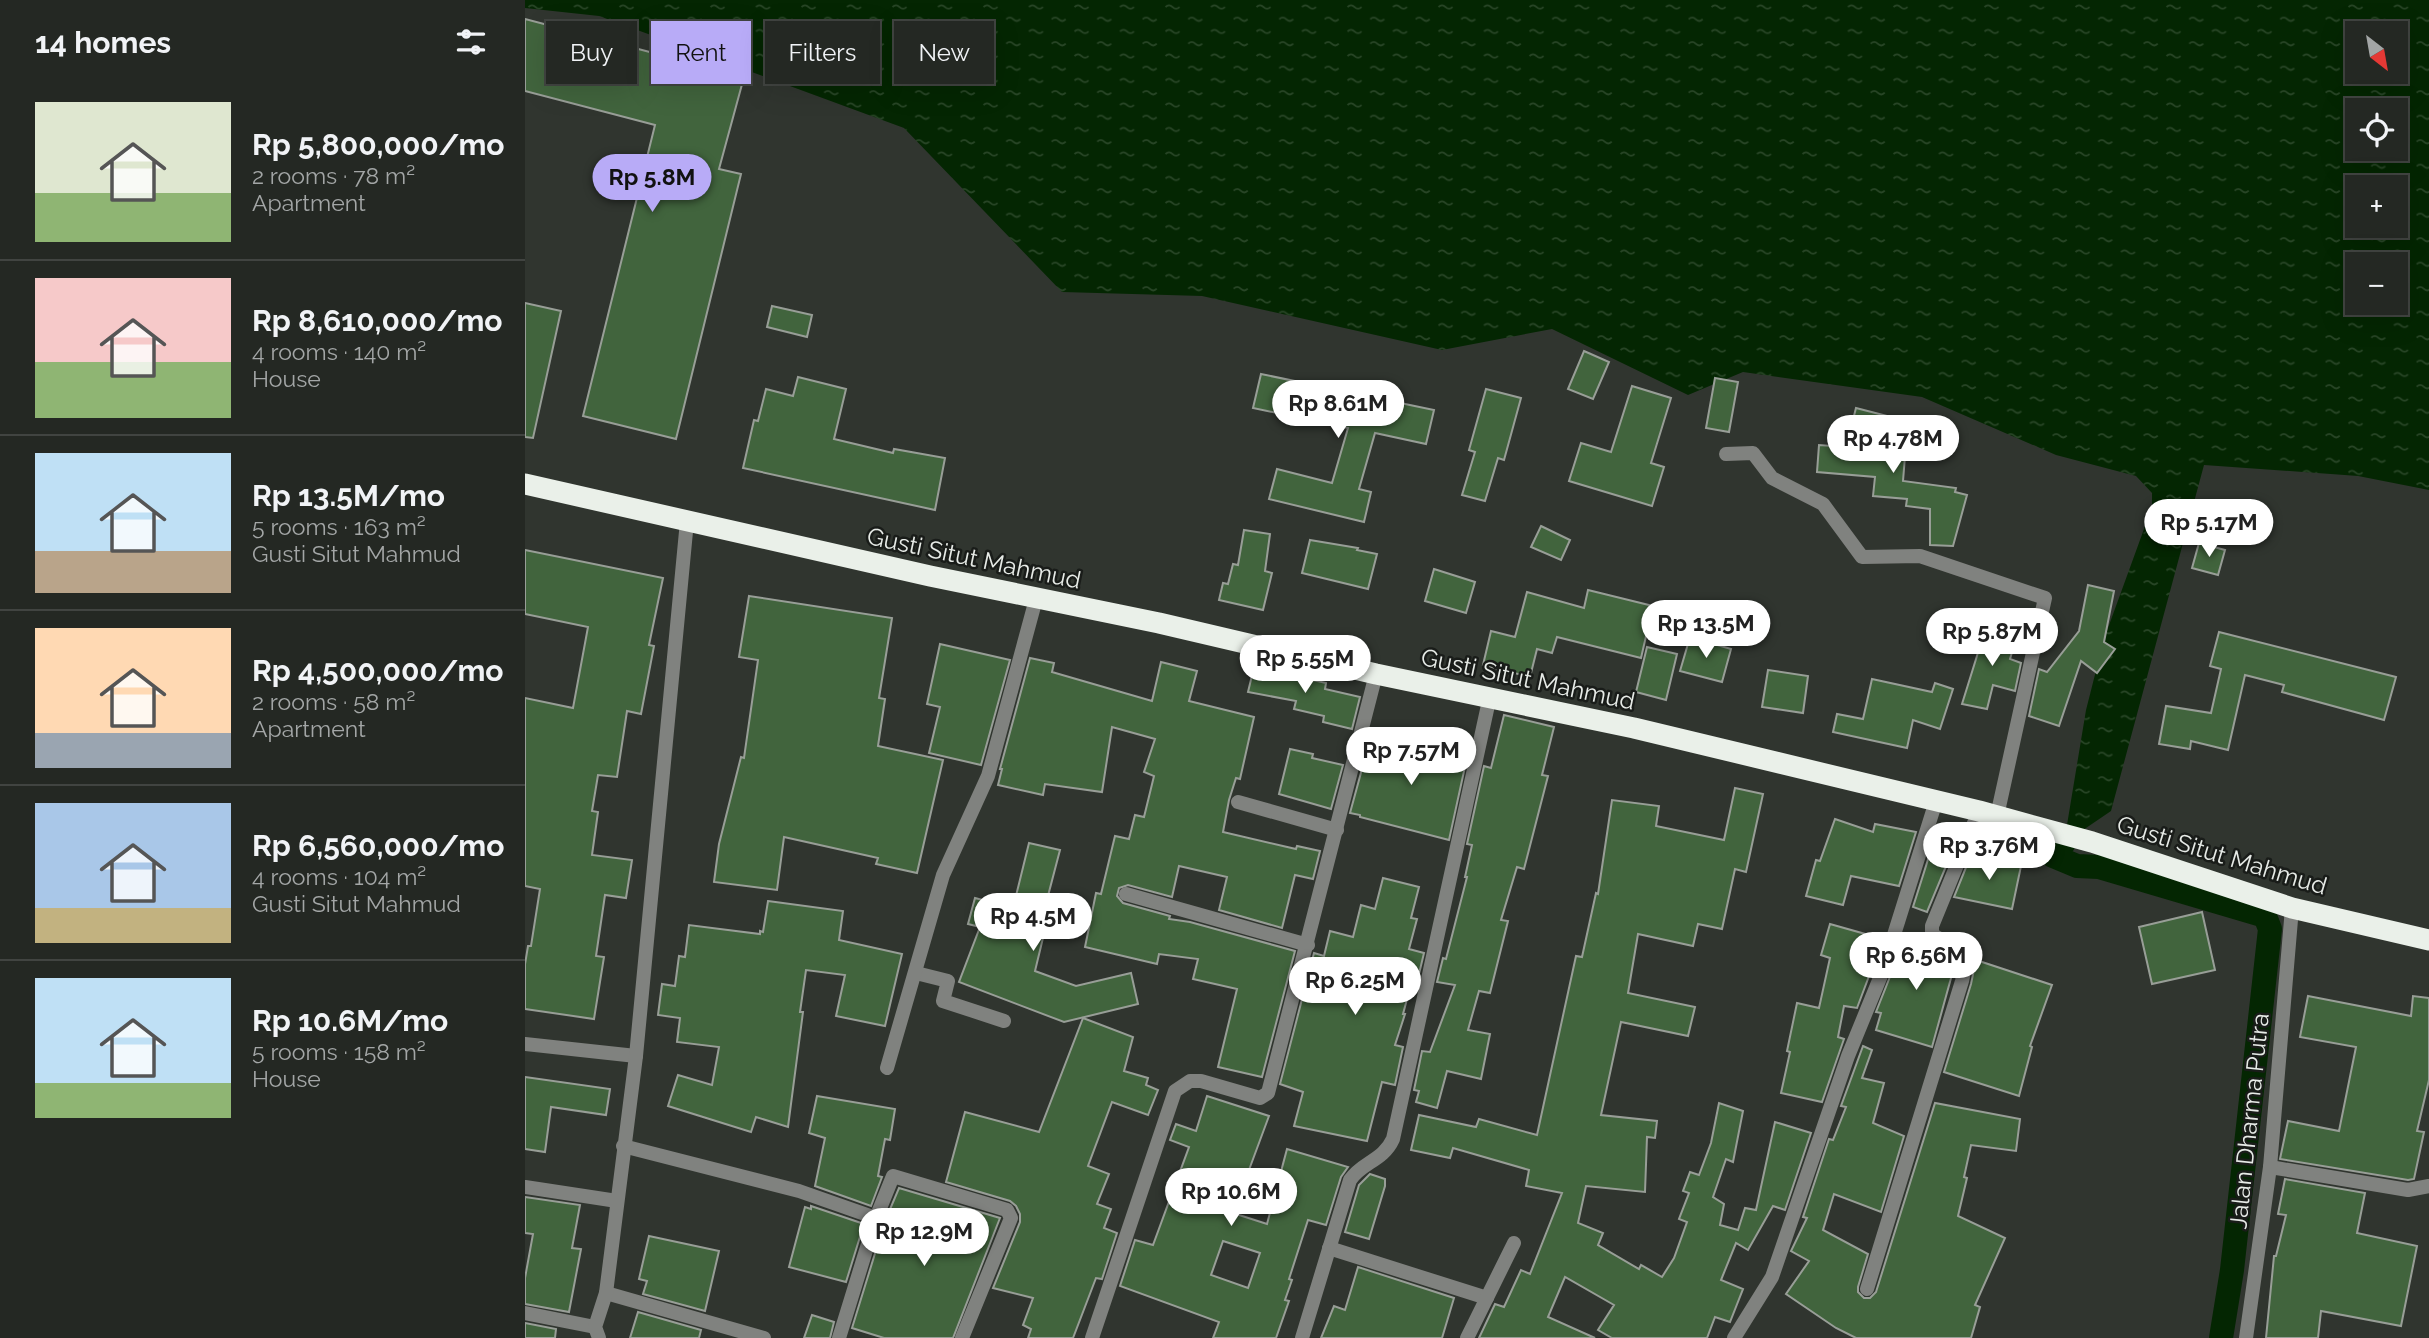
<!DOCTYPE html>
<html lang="en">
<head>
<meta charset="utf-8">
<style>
	:root { --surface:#242823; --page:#2c302b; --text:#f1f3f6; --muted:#a3a6a6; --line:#414441; --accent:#b8abf7 }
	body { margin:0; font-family:Raleway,sans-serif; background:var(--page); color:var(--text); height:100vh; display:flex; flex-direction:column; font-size:26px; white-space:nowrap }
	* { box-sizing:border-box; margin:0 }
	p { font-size:23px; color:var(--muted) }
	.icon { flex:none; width:38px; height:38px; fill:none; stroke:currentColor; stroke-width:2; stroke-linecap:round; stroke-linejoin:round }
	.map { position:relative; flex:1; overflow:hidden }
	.side { display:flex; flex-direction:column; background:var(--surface); width:525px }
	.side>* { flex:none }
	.hud { position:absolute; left:21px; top:21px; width:665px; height:63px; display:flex; gap:14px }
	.needle { width:46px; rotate:149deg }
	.tools { position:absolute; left:1820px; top:21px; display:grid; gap:14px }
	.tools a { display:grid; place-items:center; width:63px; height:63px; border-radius:0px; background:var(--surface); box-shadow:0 7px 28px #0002,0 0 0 2px var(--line); font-size:35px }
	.price { position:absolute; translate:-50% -60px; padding:0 16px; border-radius:24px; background:#fff; color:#222; font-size:23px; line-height:46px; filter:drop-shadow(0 2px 4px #0008) }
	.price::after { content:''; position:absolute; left:50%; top:42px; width:21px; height:16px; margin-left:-10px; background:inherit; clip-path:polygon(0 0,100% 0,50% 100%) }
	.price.on { background:var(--accent); color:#111 }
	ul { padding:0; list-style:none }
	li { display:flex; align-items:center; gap:21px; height:175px; padding:0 35px }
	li+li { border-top:2px solid var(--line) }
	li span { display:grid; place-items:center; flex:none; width:196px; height:140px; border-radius:0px; color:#555 }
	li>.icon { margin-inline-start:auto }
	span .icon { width:84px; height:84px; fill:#fffc; stroke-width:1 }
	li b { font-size:30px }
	h2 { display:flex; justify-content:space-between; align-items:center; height:84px; padding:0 35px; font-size:30px }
	.pill { padding:0 24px; border-radius:0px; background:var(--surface); box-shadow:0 7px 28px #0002,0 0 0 2px var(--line); font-size:24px; line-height:63px }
	.pill.on { background:var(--accent); color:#111 }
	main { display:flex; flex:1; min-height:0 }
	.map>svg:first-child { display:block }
</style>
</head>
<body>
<main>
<section class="side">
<h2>14 homes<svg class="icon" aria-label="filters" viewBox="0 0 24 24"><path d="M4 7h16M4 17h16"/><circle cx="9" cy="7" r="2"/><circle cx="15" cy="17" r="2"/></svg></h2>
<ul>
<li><span style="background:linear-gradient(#dfe7d0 65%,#8fb573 0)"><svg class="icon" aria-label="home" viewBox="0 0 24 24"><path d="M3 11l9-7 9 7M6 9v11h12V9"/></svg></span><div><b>Rp 5,800,000/mo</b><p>2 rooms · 78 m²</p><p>Apartment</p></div></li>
<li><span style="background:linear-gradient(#f6c9c9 60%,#8fb573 0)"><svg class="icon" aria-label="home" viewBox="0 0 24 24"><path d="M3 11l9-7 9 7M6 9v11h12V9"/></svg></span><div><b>Rp 8,610,000/mo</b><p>4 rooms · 140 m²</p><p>House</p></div></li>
<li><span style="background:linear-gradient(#bfe0f5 70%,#b9a48a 0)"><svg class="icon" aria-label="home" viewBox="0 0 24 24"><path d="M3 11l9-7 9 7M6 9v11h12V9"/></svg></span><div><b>Rp 13.5M/mo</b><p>5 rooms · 163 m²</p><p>Gusti Situt Mahmud</p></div></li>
<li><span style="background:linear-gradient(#ffd9b3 75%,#9aa5b1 0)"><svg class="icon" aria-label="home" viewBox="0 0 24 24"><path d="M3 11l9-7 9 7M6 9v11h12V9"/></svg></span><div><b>Rp 4,500,000/mo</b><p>2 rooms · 58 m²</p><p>Apartment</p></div></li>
<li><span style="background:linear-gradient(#a9c7e8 75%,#c2b280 0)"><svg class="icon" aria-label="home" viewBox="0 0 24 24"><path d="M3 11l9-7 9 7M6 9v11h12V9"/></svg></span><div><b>Rp 6,560,000/mo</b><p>4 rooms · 104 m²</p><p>Gusti Situt Mahmud</p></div></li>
<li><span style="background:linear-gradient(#bfe0f5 75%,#8fb573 0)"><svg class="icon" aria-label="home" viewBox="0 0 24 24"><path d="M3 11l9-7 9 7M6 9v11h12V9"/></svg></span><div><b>Rp 10.6M/mo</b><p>5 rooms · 158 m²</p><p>House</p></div></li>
</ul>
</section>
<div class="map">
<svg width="1904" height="1338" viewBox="0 0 1904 1338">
	<defs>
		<pattern id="water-ripples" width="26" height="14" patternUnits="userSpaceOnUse" patternTransform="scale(1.75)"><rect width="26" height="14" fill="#042602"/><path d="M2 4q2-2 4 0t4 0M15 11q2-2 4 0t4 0" fill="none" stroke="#294627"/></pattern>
	</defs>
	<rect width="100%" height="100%" fill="#30352f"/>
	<path fill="url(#water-ripples)" fill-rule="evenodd" d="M0,0H1904V490L1833,476L1679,465L1586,811L1539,843L1561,710L1579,639L1627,507V493L1611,476L1531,455L1397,397L1218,372L1163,395L1027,329L917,350L677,296L537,292L379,128L74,16L0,8ZM1832,33H1871V72H1832ZM1832,110H1871V149H1832ZM1832,187H1871V226H1832ZM1832,264H1871V303H1832Z"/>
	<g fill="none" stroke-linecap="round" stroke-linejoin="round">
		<polyline stroke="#042602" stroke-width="24" points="1539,843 1528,856 1552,866 1574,867 1740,916 1745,929 1707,1270 1696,1338"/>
	</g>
	<g fill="#41643d" stroke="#989e97" stroke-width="2" fill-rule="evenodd">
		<polygon points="0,19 219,77 194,169 216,174 151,439 58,416 130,125 0,91"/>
		<polygon points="0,303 36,311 8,438 0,437"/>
		<polygon points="247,306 287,315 282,337 242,327"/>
		<polygon points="1059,351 1084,362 1068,399 1043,389"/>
		<polygon points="736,374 909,410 901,444 850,433 834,489 846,492 839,522 744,499 752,469 807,483 823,428 728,408"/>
		<polygon points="273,377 321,389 309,439 368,453 369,449 420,458 410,510 218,468 229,420 233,421 241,389 268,396"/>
		<polygon points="1190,378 1213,382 1204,432 1181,428"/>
		<polygon points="1107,386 1146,398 1126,463 1139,467 1127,506 1044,481 1056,443 1086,452"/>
		<polygon points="961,389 996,398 979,460 973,458 960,501 937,495 950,452 944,450"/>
		<polygon points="1331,408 1362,416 1355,442 1381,444 1378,481 1431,488 1430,492 1442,495 1428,546 1405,545 1405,509 1381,506 1382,499 1348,496 1350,477 1292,472 1294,445 1321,447"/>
		<polygon points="1016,526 1045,540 1036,560 1006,547"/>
		<polygon points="719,530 745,534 740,571 747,573 738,610 694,600 698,583 703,584 708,564 713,565"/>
		<polygon points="785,540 833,548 832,550 852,554 843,589 777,573"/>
		<polygon points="1674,543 1700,550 1693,575 1667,568"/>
		<polygon points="0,550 138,578 124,645 129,646 116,714 102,711 92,777 73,775 67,811 73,812 67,855 107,860 101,898 80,895 71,956 79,957 69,1019 0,1009 0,964 3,946 6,946 15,889 0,886 0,698 48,708 63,627 0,614"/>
		<polygon points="909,569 950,582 941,613 900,601"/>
		<polygon points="1563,585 1589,591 1579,642 1590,649 1572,673 1556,661 1534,726 1504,716 1514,669 1522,672 1554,631"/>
		<polygon points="1063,590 1128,606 1116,658 1032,637 1027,653 1012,649 1005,677 958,665 966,631 990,637 1002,592 1059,608"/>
		<polygon points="224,596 367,618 354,698 360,699 353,746 418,760 392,873 351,864 353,858 259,837 252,890 189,882 194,844 216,757 219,758 233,660 214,657"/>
		<polygon points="1461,627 1492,636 1485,659 1496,663 1490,691 1468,685 1462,709 1437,704"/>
		<polygon points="1694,632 1871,677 1859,720 1757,692 1759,685 1720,675 1703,750 1666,741 1665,749 1634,744 1641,706 1686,713 1696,669 1685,666"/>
		<polygon points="1165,637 1206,649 1197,682 1155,671"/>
		<polygon points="415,644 485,660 456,765 404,753 415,707 402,704"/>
		<polygon points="1122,647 1152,654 1141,700 1111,692"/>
		<polygon points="505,658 529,663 527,672 627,701 636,662 672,671 664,701 729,717 715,779 711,778 704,800 698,832 771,849 772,846 795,851 788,879 770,875 757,928 694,910 702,877 654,866 647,897 603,885 594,888 592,896 598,903 645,916 644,919 665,922 770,951 737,1077 693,1067 712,989 668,979 673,959 634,954 632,964 560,947 571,893 576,894 590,836 604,839 610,815 619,817 629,776 619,772 630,739 587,727 577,792 520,784 518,795 473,785 477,769 475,769"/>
		<polygon points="730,663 771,673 770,676 801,683 800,689 835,697 827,729 798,722 799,716 769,709 771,701 723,692"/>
		<polygon points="1243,670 1283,676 1278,713 1237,707"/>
		<polygon points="1347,679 1407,692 1410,683 1428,689 1415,729 1388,720 1382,748 1308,732 1312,714 1338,719"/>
		<polygon points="979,715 1029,727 1017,775 1023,776 999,869 992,867 976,920 983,921 965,993 954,991 943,1030 965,1034 956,1079 922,1071 912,1108 891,1102 894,1091 889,1090 897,1051 905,1052 930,985 912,982 918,958 921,959 942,877 940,877 947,845 942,844 959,766 966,768"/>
		<polygon points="855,733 935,752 932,761 941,762 924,840 835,817 835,815 825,813 837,769 845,771"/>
		<polygon points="765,749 788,754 787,758 818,765 806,809 754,794"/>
		<polygon points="1210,788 1238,794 1221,872 1210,869 1197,929 1173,924 1168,946 1113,934 1103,993 1170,1007 1163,1036 1096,1022 1076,1115 1132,1121 1130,1138 1122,1137 1120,1192 1061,1186 1053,1223 1078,1233 1073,1245 1114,1269 1116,1265 1137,1277 1149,1258 1162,1222 1154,1219 1164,1193 1158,1191 1165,1172 1174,1175 1186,1143 1194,1103 1218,1111 1208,1162 1201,1159 1188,1197 1199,1204 1195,1225 1213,1230 1220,1208 1231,1210 1250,1122 1286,1133 1260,1210 1248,1206 1223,1250 1211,1243 1196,1280 1218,1289 1205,1322 1190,1317 1182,1338 1087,1338 1073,1330 1089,1305 1040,1277 1023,1317 1070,1338 954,1338 970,1304 979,1307 996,1270 1005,1274 1037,1193 1001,1186 1004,1170 928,1148 925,1158 886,1150 894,1115 951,1127 954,1119 1012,1135 1051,956 1057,957 1071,893 1073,894 1087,800 1134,806 1131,826 1199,840"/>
		<polygon points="1310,819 1348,832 1350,824 1391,832 1374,886 1326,876 1318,905 1281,896 1291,860 1295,861"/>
		<polygon points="1413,828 1434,835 1402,912 1388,907"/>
		<polygon points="504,843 535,850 518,915 523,917 510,971 551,986 606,973 613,1004 539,1022 434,982 455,927 443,924 450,898 488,908"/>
		<polygon points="1446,855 1496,866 1487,909 1429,897"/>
		<polygon points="858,878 894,887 886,918 892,919 884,949 899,953 893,978 888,977 878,1014 880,1014 870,1045 878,1047 870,1085 857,1082 842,1141 769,1126 778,1092 755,1084 789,953 799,956 805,931 828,937 836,905 850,909"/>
		<polygon points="243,901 318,911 314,940 377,954 360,1026 311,1016 320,975 281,970 275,1012 278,1012 263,1127 231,1117 226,1132 143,1106 153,1075 187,1085 194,1047 152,1042 155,1018 133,1015 137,984 150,986 154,956 160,957 164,925 235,934 235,931 238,932"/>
		<polygon points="1677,912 1690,970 1627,984 1614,927"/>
		<polygon points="1305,924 1358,939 1332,1008 1319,1006 1313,1037 1319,1039 1297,1102 1256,1093 1265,1052 1262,1051 1272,1003 1294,1008 1305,958 1296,955"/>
		<polygon points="1382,934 1401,941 1431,960 1407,1047 1351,1030 1356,1013 1351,1012"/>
		<polygon points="1451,960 1527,985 1505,1046 1507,1047 1494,1096 1419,1072 1446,984"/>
		<polygon points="1783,996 1886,1016 1888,996 1904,998 1904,1080 1892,1131 1899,1132 1889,1179 1883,1180 1755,1159 1763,1121 1814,1131 1831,1047 1775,1037"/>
		<polygon points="558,1018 608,1037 599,1071 623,1078 621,1085 633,1090 623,1115 587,1102 563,1166 584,1174 572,1204 586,1209 579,1228 592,1233 577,1279 571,1278 548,1338 503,1338 506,1329 498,1325 508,1298 468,1288 495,1222 495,1214 491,1206 485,1201 421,1182 440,1112 514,1132"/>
		<polygon points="1338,1046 1347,1050 1337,1078 1359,1083 1348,1123 1379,1136 1356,1212 1309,1194 1298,1230 1343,1254 1333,1287 1333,1292 1339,1298 1345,1298 1351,1292 1410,1103 1495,1119 1491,1151 1446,1145 1439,1177 1442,1178 1433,1216 1480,1238 1450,1305 1455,1307 1446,1338 1331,1338 1311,1328 1261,1294 1284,1261 1266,1251 1282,1218 1278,1217 1304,1139 1308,1140 1321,1107 1316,1106"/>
		<polygon points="0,1077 85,1089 81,1115 26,1107 20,1152 0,1149"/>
		<polygon points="292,1096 370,1109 365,1140 360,1139 353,1176 357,1177 346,1206 290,1186 300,1138 284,1133"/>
		<path d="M682,1096L744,1116L708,1213L742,1224L762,1149L823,1167L816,1177L801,1225L783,1220L764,1279L767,1280L760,1300L764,1301L751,1338H688L694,1322L595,1286L610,1240L628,1245L664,1147L645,1140L651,1124L671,1131ZM698,1241L735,1253L723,1288L686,1275Z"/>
		<polygon points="845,1174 860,1179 860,1186 844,1239 820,1232 834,1185"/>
		<polygon points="1760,1179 1840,1193 1832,1233 1892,1246 1876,1326 1796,1311 1793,1338 1741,1338 1749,1256 1751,1256 1761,1215 1753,1214"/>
		<polygon points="374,1188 475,1218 428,1338 359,1338 327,1328 360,1221"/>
		<polygon points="0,1197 55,1205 47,1248 56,1249 44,1312 0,1304 0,1278 8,1234 0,1233"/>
		<polygon points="286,1206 339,1224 321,1282 264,1267 280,1207 286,1209"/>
		<polygon points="124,1236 194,1251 180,1311 118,1294 122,1281 114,1279"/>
		<polygon points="833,1267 929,1298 917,1338 796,1338 809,1306 820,1310"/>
		<polygon points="113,1312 176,1330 174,1338 105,1338"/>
		<polygon points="287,1315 309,1322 305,1338 279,1338"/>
		<polygon points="0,1323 31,1329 30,1338 0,1338"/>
	</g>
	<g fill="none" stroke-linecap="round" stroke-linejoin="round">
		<g stroke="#80827f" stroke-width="14">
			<polyline points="1201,454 1228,453 1247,478 1298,504 1337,557 1395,556 1520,598 1472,816"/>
			<polyline points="713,802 812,830"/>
			<polyline points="601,894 783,945"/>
			<polyline points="391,973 423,981 418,1001 479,1021"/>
			<polyline points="0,1044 111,1056"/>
			<polyline points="362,1068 418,875 463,776 511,599"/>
			<polyline points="98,1146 274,1191 351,1218 368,1176 482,1210 486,1218 437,1338"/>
			<polyline points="1745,1167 1883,1190 1904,1186"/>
			<polyline points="0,1187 92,1201"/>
			<polyline points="804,1248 962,1298"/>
			<path d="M1342,1289L1437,981L1442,957C1432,947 1419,942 1407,934V926L1454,811"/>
			<polyline points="81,1293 239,1338"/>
			<polyline points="0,1313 70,1327"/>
			<polyline points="74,1338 70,1327 81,1293 111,1056 162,521"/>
			<polyline points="314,1338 351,1218"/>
			<polyline points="567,1338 650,1091 665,1081 676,1081 735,1098 743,1093 851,674"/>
			<path d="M777,1338L825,1180C837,1162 858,1161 868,1139L965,696"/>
			<polyline points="942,1338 989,1243"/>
			<polyline points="1209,1338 1247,1277 1323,1056 1357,973 1411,801"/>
			<polyline points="1721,1338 1745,1167 1767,908"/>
		</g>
		<polyline stroke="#eaf0e9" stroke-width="21" points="0,484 405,576 634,623 851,674 1109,728 1454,811 1567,842 1767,908 1904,940"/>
	</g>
	<g text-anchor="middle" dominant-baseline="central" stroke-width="5" stroke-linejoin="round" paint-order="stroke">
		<g font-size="24" fill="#e7ebe7" stroke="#191c19">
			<text transform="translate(449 558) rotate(12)">Gusti Situt Mahmud</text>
			<text transform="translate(1003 679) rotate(12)">Gusti Situt Mahmud</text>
			<text transform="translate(1697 855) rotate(17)">Gusti Situt Mahmud</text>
			<text transform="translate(1724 1121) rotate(-84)">Jalan Dharma Putra</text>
		</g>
	</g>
</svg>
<div class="tools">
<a><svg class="needle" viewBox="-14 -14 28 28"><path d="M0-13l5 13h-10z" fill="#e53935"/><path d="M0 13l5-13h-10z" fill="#a3a6a6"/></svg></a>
<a><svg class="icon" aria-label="locate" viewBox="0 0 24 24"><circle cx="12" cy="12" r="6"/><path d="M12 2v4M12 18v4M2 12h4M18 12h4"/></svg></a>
<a>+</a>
<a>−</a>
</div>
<b class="price on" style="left:127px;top:214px">Rp 5.8M</b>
<b class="price" style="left:813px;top:440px">Rp 8.61M</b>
<b class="price" style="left:1368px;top:475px">Rp 4.78M</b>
<b class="price" style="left:1684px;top:559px">Rp 5.17M</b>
<b class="price" style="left:1181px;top:660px">Rp 13.5M</b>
<b class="price" style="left:1467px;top:668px">Rp 5.87M</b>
<b class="price" style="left:780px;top:695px">Rp 5.55M</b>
<b class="price" style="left:886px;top:787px">Rp 7.57M</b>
<b class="price" style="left:1464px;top:882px">Rp 3.76M</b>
<b class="price" style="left:508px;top:953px">Rp 4.5M</b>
<b class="price" style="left:1391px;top:992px">Rp 6.56M</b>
<b class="price" style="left:830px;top:1017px">Rp 6.25M</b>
<b class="price" style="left:706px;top:1228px">Rp 10.6M</b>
<b class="price" style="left:399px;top:1268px">Rp 12.9M</b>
<div class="hud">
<a class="pill">Buy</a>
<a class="pill on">Rent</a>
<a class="pill">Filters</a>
<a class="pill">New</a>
</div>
</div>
</main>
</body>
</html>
